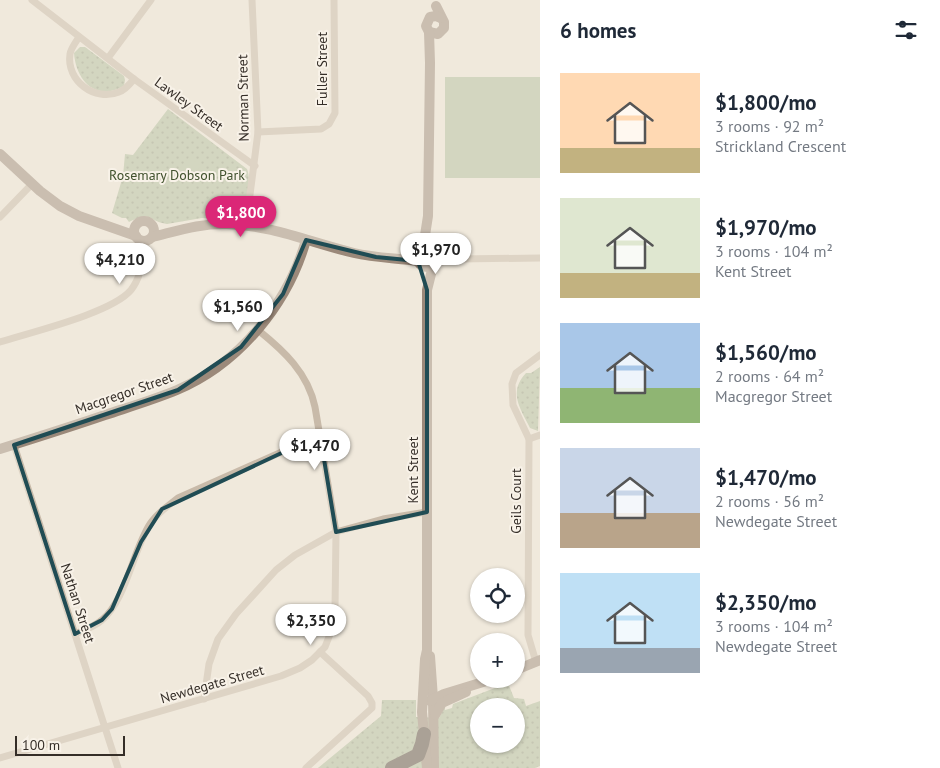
<!DOCTYPE html>
<html lang="en">
<head>
<meta charset="utf-8">
<style>
	:root { --surface:#fff; --page:#f6f6f7; --text:#1f2937; --muted:#747a83; --accent:#db2777 }
	body { margin:0; font-family:"PT Sans",sans-serif; background:var(--page); color:var(--text); height:100vh; display:flex; flex-direction:column; font-size:19px; white-space:nowrap }
	* { box-sizing:border-box; margin:0 }
	p { font-size:16px; color:var(--muted) }
	.icon { flex:none; width:28px; height:28px; fill:none; stroke:currentColor; stroke-width:2; stroke-linecap:round; stroke-linejoin:round }
	.map { position:relative; flex:1; overflow:hidden }
	.side { display:flex; flex-direction:column; background:var(--surface); width:400px }
	.side>* { flex:none }
	.fabs { position:absolute; left:470px; top:568px; display:grid; gap:10px }
	.fabs a { display:grid; place-items:center; width:55px; height:55px; border-radius:50%; background:var(--surface); box-shadow:0 1px 4px #0004; font-size:25px }
	.scale { position:absolute; left:15px; bottom:12px; width:110px; box-sizing:border-box; padding-left:5px; border:2px solid #352e28; border-top:0; font-size:14px; line-height:18px; white-space:nowrap; color:#352e28; -webkit-text-stroke:4px #f8f2e8; paint-order:stroke }
	.price { position:absolute; translate:-50% -42px; padding:0 11px; border-radius:18px; background:#fff; color:#222; font-size:16px; line-height:32px; filter:drop-shadow(0 1px 2px #0008) }
	.price::after { content:''; position:absolute; left:50%; top:30px; width:15px; height:11px; margin-left:-8px; background:inherit; clip-path:polygon(0 0,100% 0,50% 100%) }
	.price.current { background:var(--accent); color:#fff }
	ul { padding:0; list-style:none }
	li { display:flex; align-items:center; gap:15px; height:125px; padding:0 20px }
	li span { display:grid; place-items:center; flex:none; width:140px; height:100px; border-radius:0px; color:#555 }
	li>.icon { margin-inline-start:auto }
	span .icon { width:60px; height:60px; fill:#fffc; stroke-width:1 }
	li b { font-size:21px }
	h2 { display:flex; justify-content:space-between; align-items:center; height:60px; padding:0 20px; font-size:21px }
	main { display:flex; flex:1; min-height:0 }
	.map>svg:first-child { display:block }
</style>
</head>
<body>
<main>
<div class="map">
<svg width="540" height="768" viewBox="0 0 540 768">
	<defs>
		<pattern id="grass-dots" width="8" height="8" patternUnits="userSpaceOnUse" patternTransform="scale(1.25)"><rect width="8" height="8" fill="#b0be9d"/><path d="M2 2h.1M6 6h.1" fill="none" stroke="#909b80" stroke-width="1.8" stroke-linecap="round"/></pattern>
	</defs>
	<rect width="100%" height="100%" fill="#f0e9dc"/>
	<g fill="url(#grass-dots)" fill-rule="evenodd">
		<path d="M80,47H85L124,76L125,80L124,86C96,102 76,81 74,53Z"/>
		<path d="M168,109L247,169C252,180 246,211 236,217L202,218L167,224C146,221 154,210 129,222L126,218H122L112,213L123,176L125,154L133,155Z"/>
		<path d="M540,367L538,431L530,428C520,408 508,392 526,373H531Z"/>
		<path d="M508,683L514,698L524,699L526,706L540,701V766L535,768H318L381,716L382,700H416V717L439,718L445,706V710L452,708L453,704ZM479,706H516V744H479Z"/>
	</g>
	<g fill="#b0be9d">
		<rect x="445" y="77" width="95" height="101"/>
		<polygon points="189,157 201,166 190,180 178,171"/>
	</g>
	<g fill="none" stroke-linecap="round" stroke-linejoin="round">
		<g stroke="#c8baa9" stroke-width="7">
			<polyline points="32,0 134,79 255,166"/>
			<path d="M79,37C76,42 71,48 70,54C66,81 95,102 119,92C125,90 130,84 134,79"/>
			<polyline points="108,58 151,0"/>
			<polyline points="258,132 321,129 329,124 335,113 334,0"/>
			<polyline points="0,217 32,184"/>
			<polyline points="246,226 258,132 252,0"/>
			<polyline points="139,239 143,255"/>
			<polyline points="437,254 456,258"/>
			<polyline points="435,263 459,259 540,258"/>
			<path d="M0,342C31,332 112,313 131,290C142,276 143,257 147,240"/>
			<polyline points="529,439 540,435"/>
			<polyline points="14,445 118,768"/>
			<path d="M75,634C85,630 94,627 102,620C126,600 133,550 150,524C157,513 168,506 178,498L320,435"/>
			<polyline points="536,662 528,635 529,439 513,405 512,384 516,373 540,355"/>
			<polyline points="204,699 209,664 218,639 236,614 276,570 295,555 336,532 383,519 427,512"/>
			<path d="M0,758L281,676L300,668L312,660L325,647L332,629L335,609L336,532L315,407C308,373 284,351 258,330"/>
			<polyline points="306,768 372,708 372,703 368,696 320,652"/>
		</g>
		<g stroke="#9b897a" stroke-width="10">
			<polyline points="429,32 438,34 444,28 444,22 436,6"/>
			<polyline points="0,154 40,191 60,206 79,216 136,236"/>
			<circle cx="144" cy="231" r="10"/>
			<path d="M152,237C177,231 201,223 227,224C271,225 312,243 354,253C375,258 397,258 418,261"/>
			<circle cx="427" cy="257" r="10"/>
			<polyline points="423,248 428,216 430,63 429,32 426,26 430,17 436,16 441,18"/>
			<path d="M0,449C35,438 70,427 105,415C129,407 153,400 177,390C239,364 288,304 306,240"/>
			<polyline points="430,656 433,698 434,768"/>
			<polyline points="516,670 540,660"/>
			<polyline points="430,701 444,694 493,679"/>
			<polyline points="435,715 442,703 466,692"/>
			<polyline points="427,768 422,712 425,659 427,650 427,290 433,266"/>
		</g>
		<polyline stroke="#554940" stroke-width="14" points="392,768 418,755 422,744 424,734"/>
	</g>
	<path d="M0 0H540V768H0ZM306,240L376,257L418,261L427,290V512L336,532L320,435L162,509L141,542L112,609L102,620L75,634L14,445L178,390L241,347L283,294Z" fill="#f0e9dc" fill-opacity=".55" fill-rule="evenodd"/>
	<path fill="none" stroke="#204c54" stroke-width="4" stroke-linejoin="round" d="M306,240L376,257L418,261L427,290V512L336,532L320,435L162,509L141,542L112,609L102,620L75,634L14,445L178,390L241,347L283,294Z"/>
	<g text-anchor="middle" dominant-baseline="central" stroke-width="4" stroke-linejoin="round" paint-order="stroke">
		<g font-size="14" fill="#352e28" stroke="#f8f2e8">
			<text transform="translate(322 69) rotate(-90)">Fuller Street</text>
			<text transform="translate(243 98) rotate(-91)">Norman Street</text>
			<text transform="translate(189 104) rotate(36)">Lawley Street</text>
			<text transform="translate(124 393) rotate(-19)">Macgregor Street</text>
			<text transform="translate(413 470) rotate(-90)">Kent Street</text>
			<text transform="translate(516 501) rotate(-90)">Geils Court</text>
			<text transform="translate(78 603) rotate(72)">Nathan Street</text>
			<text transform="translate(212 684) rotate(-16)">Newdegate Street</text>
		</g>
		<g font-size="14" fill="#41522e" stroke="#f8f2e8">
			<text x="177" y="175">Rosemary Dobson Park</text>
		</g>
	</g>
</svg>
<div class="fabs">
<a><svg class="icon" aria-label="locate" viewBox="0 0 24 24"><circle cx="12" cy="12" r="6"/><path d="M12 2v4M12 18v4M2 12h4M18 12h4"/></svg></a>
<a>+</a>
<a>−</a>
</div>
<div class="scale">100 m</div>
<b class="price current" style="left:241px;top:238px">$1,800</b>
<b class="price" style="left:436px;top:275px">$1,970</b>
<b class="price" style="left:120px;top:285px">$4,210</b>
<b class="price" style="left:238px;top:332px">$1,560</b>
<b class="price" style="left:315px;top:471px">$1,470</b>
<b class="price" style="left:311px;top:646px">$2,350</b>
</div>
<section class="side">
<h2>6 homes<svg class="icon" aria-label="filters" viewBox="0 0 24 24"><path d="M4 7h16M4 17h16"/><circle cx="9" cy="7" r="2"/><circle cx="15" cy="17" r="2"/></svg></h2>
<ul>
<li><span style="background:linear-gradient(#ffd9b3 75%,#c2b280 0)"><svg class="icon" aria-label="home" viewBox="0 0 24 24"><path d="M3 11l9-7 9 7M6 9v11h12V9"/></svg></span><div><b>$1,800/mo</b><p>3 rooms · 92 m²</p><p>Strickland Crescent</p></div></li>
<li><span style="background:linear-gradient(#dfe7d0 75%,#c2b280 0)"><svg class="icon" aria-label="home" viewBox="0 0 24 24"><path d="M3 11l9-7 9 7M6 9v11h12V9"/></svg></span><div><b>$1,970/mo</b><p>3 rooms · 104 m²</p><p>Kent Street</p></div></li>
<li><span style="background:linear-gradient(#a9c7e8 65%,#8fb573 0)"><svg class="icon" aria-label="home" viewBox="0 0 24 24"><path d="M3 11l9-7 9 7M6 9v11h12V9"/></svg></span><div><b>$1,560/mo</b><p>2 rooms · 64 m²</p><p>Macgregor Street</p></div></li>
<li><span style="background:linear-gradient(#c9d6e8 65%,#b9a48a 0)"><svg class="icon" aria-label="home" viewBox="0 0 24 24"><path d="M3 11l9-7 9 7M6 9v11h12V9"/></svg></span><div><b>$1,470/mo</b><p>2 rooms · 56 m²</p><p>Newdegate Street</p></div></li>
<li><span style="background:linear-gradient(#bfe0f5 75%,#9aa5b1 0)"><svg class="icon" aria-label="home" viewBox="0 0 24 24"><path d="M3 11l9-7 9 7M6 9v11h12V9"/></svg></span><div><b>$2,350/mo</b><p>3 rooms · 104 m²</p><p>Newdegate Street</p></div></li>
</ul>
</section>
</main>
</body>
</html>
